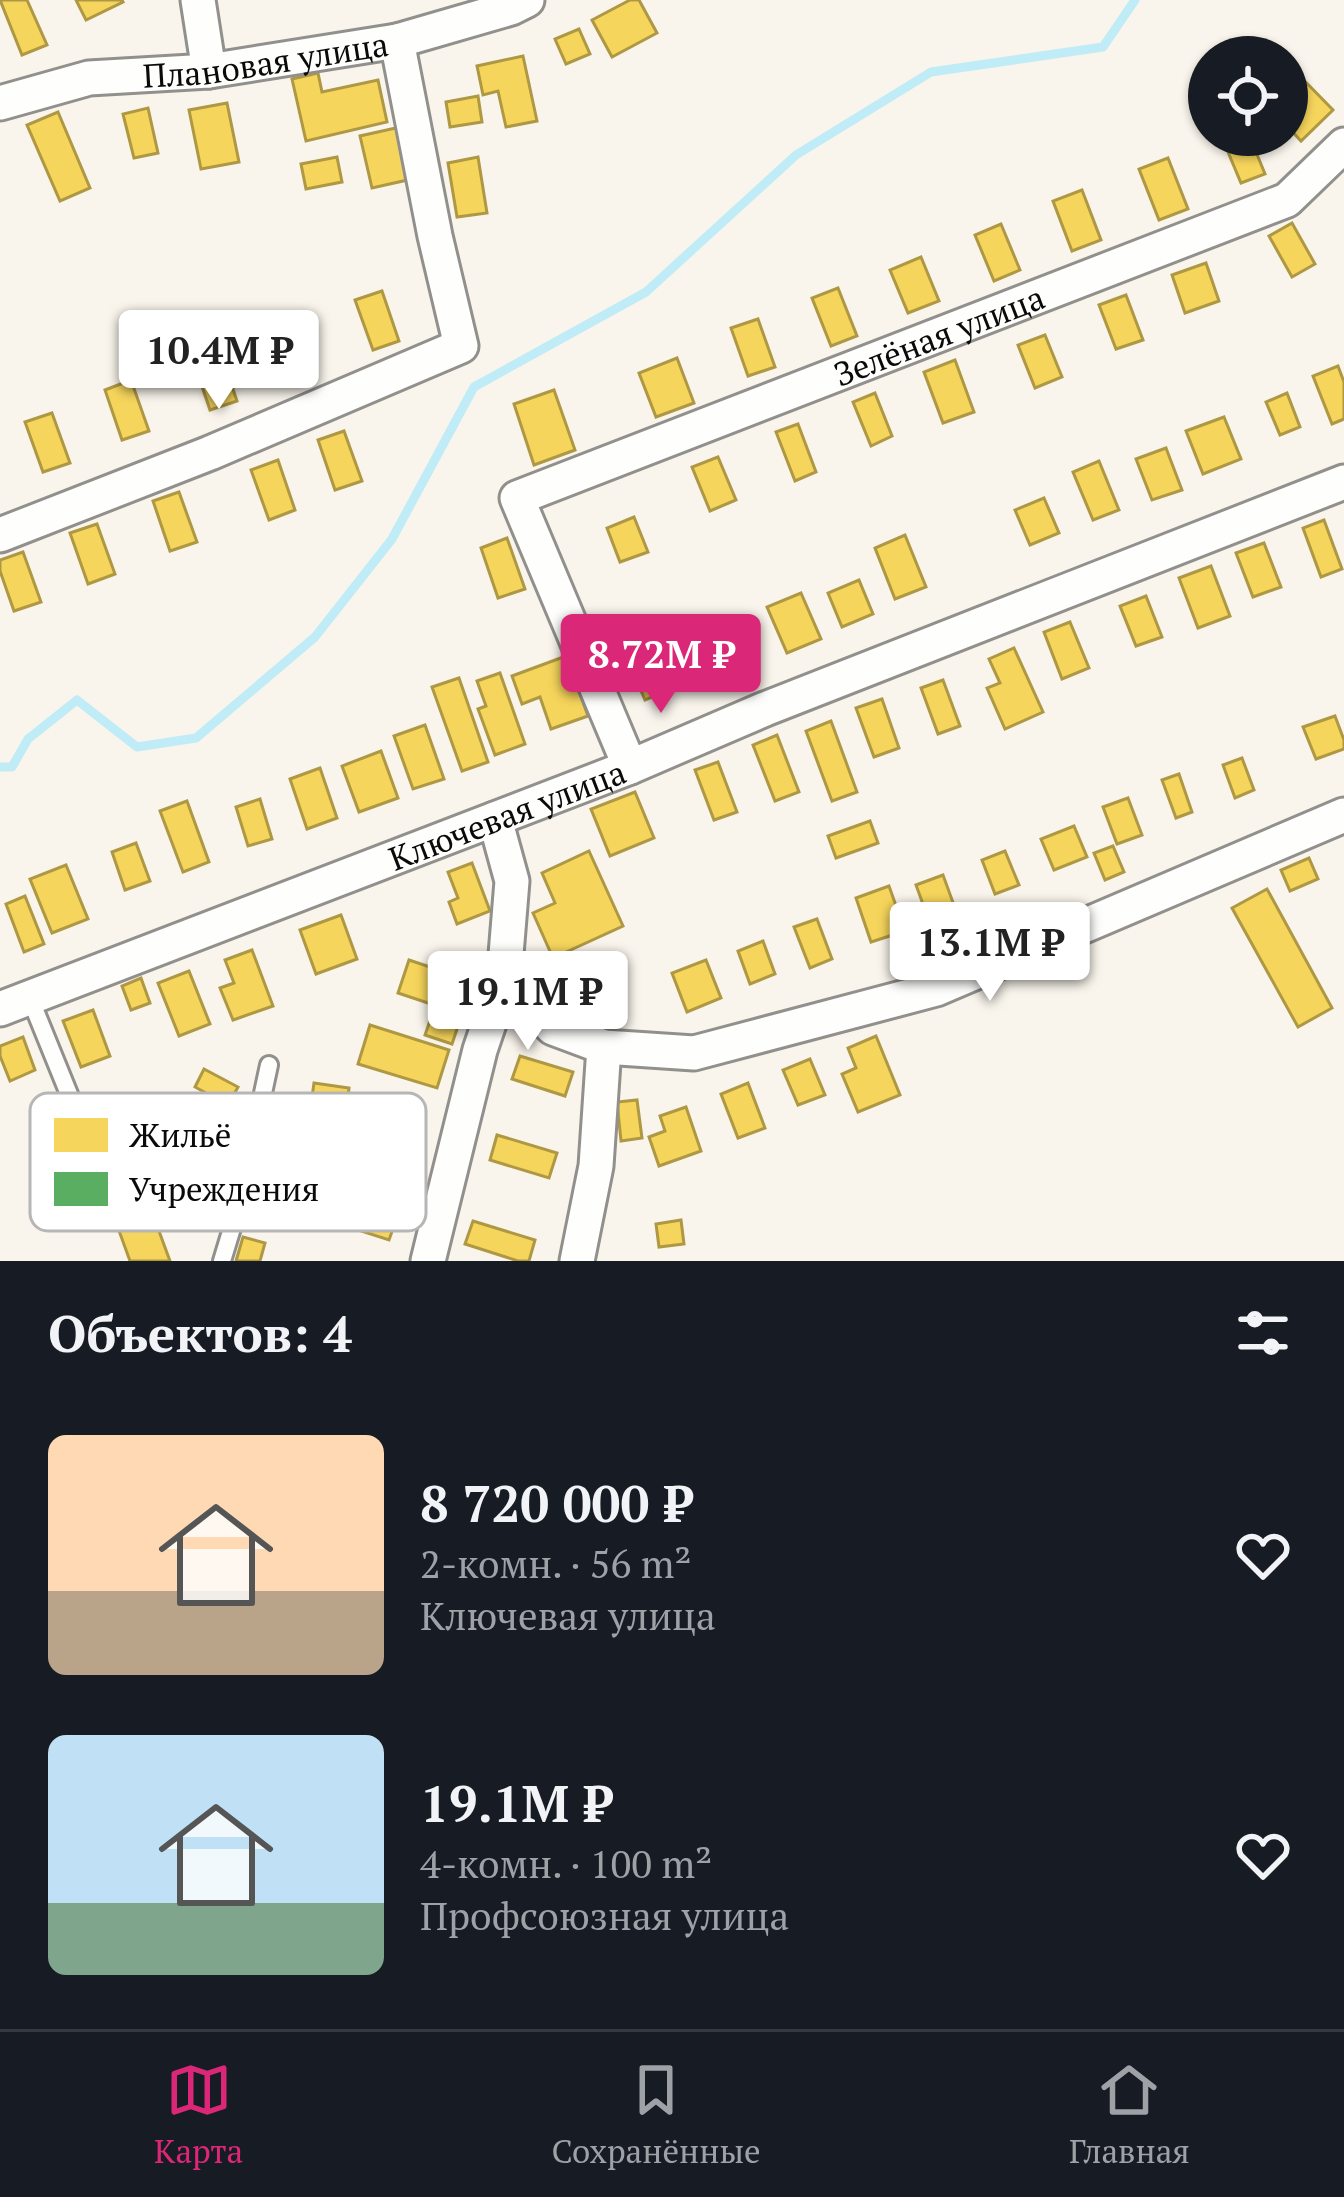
<!DOCTYPE html>
<html lang="ru">
<head>
<meta charset="utf-8">
<style>
	:root { --surface:#171b24; --page:#242831; --text:#f1f3f6; --muted:#9ea1a6; --line:#363941; --accent:#db2777 }
	body { margin:0; font-family:"PT Serif",serif; background:var(--page); color:var(--text); height:100vh; display:flex; flex-direction:column; font-size:45px; white-space:nowrap }
	* { box-sizing:border-box; margin:0 }
	p { font-size:39px; color:var(--muted) }
	.icon { flex:none; width:66px; height:66px; fill:none; stroke:currentColor; stroke-width:2; stroke-linecap:round; stroke-linejoin:round }
	.map { position:relative; height:1261px; overflow:hidden }
	.sheet { display:flex; flex-direction:column; background:var(--surface); flex:1 }
	.sheet>* { flex:none }
	.controls { position:absolute; left:1188px; top:36px; display:grid; gap:24px }
	.controls a { display:grid; place-items:center; width:120px; height:120px; border-radius:50%; background:var(--surface); box-shadow:0 3px 9px #0004; font-size:60px }
	.price { position:absolute; translate:-50% -102px; padding:0 27px; border-radius:12px; background:#fff; color:#222; font-size:39px; line-height:78px; filter:drop-shadow(0 3px 6px #0008) }
	.price::after { content:''; position:absolute; left:50%; top:72px; width:36px; height:27px; margin-left:-18px; background:inherit; clip-path:polygon(0 0,100% 0,50% 100%) }
	.price.active { background:var(--accent); color:#fff }
	ul { padding:0; list-style:none }
	li { display:flex; align-items:center; gap:36px; height:300px; padding:0 48px }
	li span { display:grid; place-items:center; flex:none; width:336px; height:240px; border-radius:18px; color:#555 }
	li>.icon { margin-inline-start:auto }
	span .icon { width:144px; height:144px; fill:#fffc; stroke-width:1 }
	li b { font-size:51px }
	h2 { display:flex; justify-content:space-between; align-items:center; height:144px; padding:0 48px; font-size:51px }
	.menu { display:flex; justify-content:space-around; align-items:center; height:168px; border-top:3px solid var(--line); background:var(--surface); font-size:33px; color:var(--muted) }
	.menu a { display:grid; justify-items:center; gap:6px }
	.menu .active { color:var(--accent) }
	.map>svg:first-child { display:block }
</style>
</head>
<body>
<div class="map">
<svg width="1344" height="1261" viewBox="0 0 1344 1261">
	<rect width="100%" height="100%" fill="#f9f5ec"/>
	<g fill="#f6d55c" stroke="#af9843" stroke-width="3">
		<polygon points="0,0 27,0 47,45 22,55"/>
		<polygon points="76,0 122,0 123,2 86,20"/>
		<polygon points="630,0 639,0 657,33 612,57 592,20"/>
		<polygon points="579,29 590,54 566,64 555,39"/>
		<polygon points="523,56 537,121 506,127 498,91 483,95 477,66"/>
		<polygon points="1291,67 1333,110 1301,141 1287,126 1287,71"/>
		<polygon points="318,73 322,92 378,80 387,122 306,141 292,79"/>
		<polygon points="478,96 482,122 450,127 446,102"/>
		<polygon points="227,103 239,162 201,169 189,110"/>
		<polygon points="148,108 158,153 134,158 123,114"/>
		<polygon points="58,112 90,188 60,201 27,125"/>
		<polygon points="400,127 412,179 372,188 360,136"/>
		<polygon points="1235,135 1249,135 1265,174 1241,183 1223,140"/>
		<polygon points="337,157 342,182 306,189 301,164"/>
		<polygon points="478,157 487,213 457,217 448,163"/>
		<polygon points="1168,158 1188,209 1159,220 1139,169"/>
		<polygon points="1082,190 1101,240 1072,251 1053,201"/>
		<polygon points="1292,223 1315,264 1292,277 1269,236"/>
		<polygon points="1001,224 1020,270 994,281 975,235"/>
		<polygon points="921,257 939,301 908,313 890,270"/>
		<polygon points="1206,263 1219,301 1185,313 1172,275"/>
		<polygon points="838,288 857,336 831,346 812,298"/>
		<polygon points="382,291 399,341 373,350 355,300"/>
		<polygon points="1126,295 1143,340 1116,349 1099,305"/>
		<polygon points="298,318 316,368 289,377 271,327"/>
		<polygon points="758,319 775,367 748,376 731,328"/>
		<polygon points="1045,335 1062,377 1035,388 1018,345"/>
		<polygon points="220,351 237,401 210,410 193,360"/>
		<polygon points="677,358 694,403 656,417 639,373"/>
		<polygon points="955,360 974,412 943,423 924,372"/>
		<polygon points="1338,366 1344,382 1344,419 1332,424 1313,376"/>
		<polygon points="131,380 149,431 122,440 105,390"/>
		<polygon points="554,390 575,450 534,465 514,404"/>
		<polygon points="875,393 892,436 871,446 853,402"/>
		<polygon points="1287,393 1300,427 1280,435 1266,402"/>
		<polygon points="52,413 70,463 43,472 25,422"/>
		<polygon points="1224,417 1241,459 1203,474 1186,431"/>
		<polygon points="798,424 816,472 795,481 776,432"/>
		<polygon points="344,431 362,481 335,490 318,440"/>
		<polygon points="1166,448 1182,490 1152,500 1136,459"/>
		<polygon points="718,457 736,500 710,511 692,467"/>
		<polygon points="278,460 295,510 269,520 251,470"/>
		<polygon points="1099,461 1119,510 1093,520 1073,472"/>
		<polygon points="179,492 197,542 170,551 153,501"/>
		<polygon points="1044,498 1059,533 1030,545 1015,510"/>
		<polygon points="634,517 648,552 620,562 607,528"/>
		<polygon points="1324,520 1342,569 1321,577 1303,528"/>
		<polygon points="97,524 115,574 88,584 70,533"/>
		<polygon points="905,535 926,587 895,599 875,548"/>
		<polygon points="507,538 525,589 498,598 481,548"/>
		<polygon points="1264,543 1281,587 1253,597 1236,553"/>
		<polygon points="23,552 41,602 14,611 0,571 0,560"/>
		<polygon points="1211,566 1230,616 1198,628 1179,578"/>
		<polygon points="859,580 873,614 842,627 828,593"/>
		<polygon points="801,593 821,639 787,653 767,607"/>
		<polygon points="1146,596 1162,637 1136,646 1120,606"/>
		<polygon points="1070,622 1089,668 1062,679 1044,632"/>
		<polygon points="653,641 673,688 645,700 625,653"/>
		<polygon points="1014,648 1043,712 1005,729 987,688 1000,683 989,659"/>
		<polygon points="566,656 588,716 551,729 540,697 522,704 512,676"/>
		<polygon points="500,673 525,744 495,755 478,709 486,706 477,681"/>
		<polygon points="459,678 488,762 462,771 432,687"/>
		<polygon points="943,680 960,726 938,734 921,688"/>
		<polygon points="882,699 899,748 874,757 856,708"/>
		<polygon points="1335,716 1344,740 1344,749 1316,759 1303,727"/>
		<polygon points="831,721 857,792 832,801 806,731"/>
		<polygon points="425,725 444,779 413,789 394,736"/>
		<polygon points="777,735 799,792 775,801 753,745"/>
		<polygon points="381,751 398,798 359,812 342,766"/>
		<polygon points="1242,758 1254,790 1235,798 1223,765"/>
		<polygon points="718,762 737,812 714,820 695,770"/>
		<polygon points="320,768 337,818 307,829 290,779"/>
		<polygon points="1179,774 1192,812 1176,818 1162,780"/>
		<polygon points="635,792 654,838 610,856 591,809"/>
		<polygon points="1128,798 1142,835 1117,844 1103,807"/>
		<polygon points="260,799 272,839 248,846 236,807"/>
		<polygon points="187,801 209,862 183,872 160,811"/>
		<polygon points="870,821 878,843 836,858 828,836"/>
		<polygon points="1074,826 1087,857 1054,870 1041,839"/>
		<polygon points="136,843 150,881 125,890 112,852"/>
		<polygon points="1113,846 1124,872 1105,880 1094,853"/>
		<polygon points="589,851 623,926 553,958 533,913 555,903 542,873"/>
		<polygon points="1005,851 1019,885 995,894 982,860"/>
		<polygon points="1309,858 1318,879 1290,891 1281,870"/>
		<polygon points="472,863 490,911 457,924 449,902 458,898 448,872"/>
		<polygon points="66,865 88,919 52,933 30,879"/>
		<polygon points="943,875 955,908 928,918 916,885"/>
		<polygon points="889,886 905,931 871,942 856,898"/>
		<polygon points="1267,889 1332,1008 1298,1027 1232,908"/>
		<polygon points="25,896 44,944 24,952 6,904"/>
		<polygon points="341,915 357,959 316,974 300,930"/>
		<polygon points="817,919 832,959 810,968 794,927"/>
		<polygon points="763,941 775,974 750,984 738,951"/>
		<polygon points="252,950 273,1006 233,1020 220,988 234,983 225,960"/>
		<polygon points="409,960 469,980 458,1013 398,993"/>
		<polygon points="706,960 721,998 687,1012 672,973"/>
		<polygon points="189,971 210,1024 179,1036 158,983"/>
		<polygon points="141,978 150,1003 131,1010 122,986"/>
		<polygon points="93,1010 110,1056 81,1067 63,1021"/>
		<polygon points="433,1012 460,1020 452,1044 425,1035"/>
		<polygon points="370,1025 449,1050 437,1088 358,1064"/>
		<polygon points="876,1036 900,1095 858,1112 842,1074 856,1068 848,1048"/>
		<polygon points="23,1037 35,1070 10,1081 0,1056 0,1046"/>
		<polygon points="520,1056 573,1072 565,1096 512,1079"/>
		<polygon points="810,1059 825,1095 798,1105 783,1070"/>
		<polygon points="204,1069 238,1087 228,1105 195,1087"/>
		<polygon points="314,1083 349,1088 346,1115 310,1111"/>
		<polygon points="748,1083 765,1128 738,1138 721,1094"/>
		<polygon points="637,1100 642,1138 621,1141 617,1102"/>
		<polygon points="686,1107 701,1151 659,1166 649,1137 665,1131 660,1116"/>
		<polygon points="497,1135 557,1153 549,1178 490,1160"/>
		<polygon points="134,1163 170,1261 130,1261 101,1181 99,1176"/>
		<polygon points="340,1190 400,1209 389,1240 330,1221"/>
		<polygon points="681,1220 684,1244 659,1247 656,1224"/>
		<polygon points="473,1221 535,1240 529,1261 518,1261 465,1244"/>
		<polygon points="243,1237 265,1243 260,1261 236,1261"/>
	</g>
	<g fill="none" stroke-linecap="round" stroke-linejoin="round">
		<polyline stroke="#bfecf6" stroke-width="9" points="0,767 12,767 28,739 77,700 137,747 196,738 315,637 392,539 474,387 646,292 796,155 931,72 1103,47 1135,0"/>
		<defs>
			<g id="lane">
				<polyline points="30,998 73,1104 113,1116 147,1136 205,1198 239,1205"/>
				<polyline points="222,1261 239,1205 269,1065"/>
			</g>
			<g id="street">
				<polyline points="198,0 209,71"/>
				<path id="s1" d="M0,103L89,78L209,71L397,41L511,8L527,0"/>
				<polyline points="0,535 210,453 461,346 435,236 397,41"/>
				<path id="s2" d="M630,767L517,498L1287,200L1344,145"/>
				<polyline points="504,979 553,1028 604,1047 694,1053 936,989 1344,815"/>
				<path id="s3" d="M0,1009L630,767L765,709L1344,482"/>
				<polyline points="428,1261 480,1050 504,979 512,881 495,819"/>
				<polyline points="577,1261 596,1166 604,1047"/>
			</g>
		</defs>
		<use href="#lane" stroke="#92908c" stroke-width="22"/>
		<use href="#street" stroke="#92908c" stroke-width="39"/>
		<use href="#lane" stroke="#fefefc" stroke-width="16"/>
		<use href="#street" stroke="#fefefc" stroke-width="33"/>
	</g>
	<g text-anchor="middle" dominant-baseline="central" stroke-width="12" stroke-linejoin="round" paint-order="stroke">
		<g font-size="33" fill="#0a0a0a" stroke="#fff">
			<text stroke="none"><textPath href="#s1" startOffset="270">Плановая улица</textPath></text>
			<text stroke="none"><textPath href="#s2" startOffset="744">Зелёная улица</textPath></text>
			<text stroke="none"><textPath href="#s3" startOffset="543">Ключевая улица</textPath></text>
		</g>
	</g>
	<rect x="30" y="1093" width="396" height="138" rx="18" fill="#fff" stroke="#b6b6b6" stroke-width="3"/>
	<rect x="54" y="1118" width="54" height="34" fill="#f6d55c"/>
	<rect x="54" y="1172" width="54" height="34" fill="#5aae61"/>
	<g font-size="33" fill="#0a0a0a">
		<text x="129" y="1147">Жильё</text>
		<text x="129" y="1201">Учреждения</text>
	</g>
</svg>
<div class="controls">
<a><svg class="icon" aria-label="locate" viewBox="0 0 24 24"><circle cx="12" cy="12" r="6"/><path d="M12 2v4M12 18v4M2 12h4M18 12h4"/></svg></a>
</div>
<b class="price" style="left:219px;top:412px">10.4M ₽</b>
<b class="price active" style="left:661px;top:716px">8.72M ₽</b>
<b class="price" style="left:990px;top:1004px">13.1M ₽</b>
<b class="price" style="left:528px;top:1053px">19.1M ₽</b>
</div>
<section class="sheet">
<h2>Объектов: 4<svg class="icon" aria-label="filters" viewBox="0 0 24 24"><path d="M4 7h16M4 17h16"/><circle cx="9" cy="7" r="2"/><circle cx="15" cy="17" r="2"/></svg></h2>
<ul>
<li><span style="background:linear-gradient(#ffd9b3 65%,#b9a48a 0)"><svg class="icon" aria-label="home" viewBox="0 0 24 24"><path d="M3 11l9-7 9 7M6 9v11h12V9"/></svg></span><div><b>8 720 000 ₽</b><p>2-комн. · 56 m²</p><p>Ключевая улица</p></div><svg class="icon" aria-label="heart" viewBox="0 0 24 24"><path d="M12 20l-8-8c-3-5 5-10 8-4 3-6 11-1 8 4z"/></svg></li>
<li><span style="background:linear-gradient(#bfe0f5 70%,#7fa58c 0)"><svg class="icon" aria-label="home" viewBox="0 0 24 24"><path d="M3 11l9-7 9 7M6 9v11h12V9"/></svg></span><div><b>19.1M ₽</b><p>4-комн. · 100 m²</p><p>Профсоюзная улица</p></div><svg class="icon" aria-label="heart" viewBox="0 0 24 24"><path d="M12 20l-8-8c-3-5 5-10 8-4 3-6 11-1 8 4z"/></svg></li>
</ul>
</section>
<nav class="menu">
<a class="active"><svg class="icon" aria-label="map" viewBox="0 0 24 24"><path d="M3 6l6-2 6 2 6-2v14l-6 2-6-2-6 2zM9 4v14M15 6v14"/></svg>Карта</a>
<a><svg class="icon" aria-label="saved" viewBox="0 0 24 24"><path d="M7 4h10v16l-5-4-5 4z"/></svg>Сохранённые</a>
<a><svg class="icon" aria-label="home" viewBox="0 0 24 24"><path d="M3 11l9-7 9 7M6 9v11h12V9"/></svg>Главная</a>
</nav>
</body>
</html>
